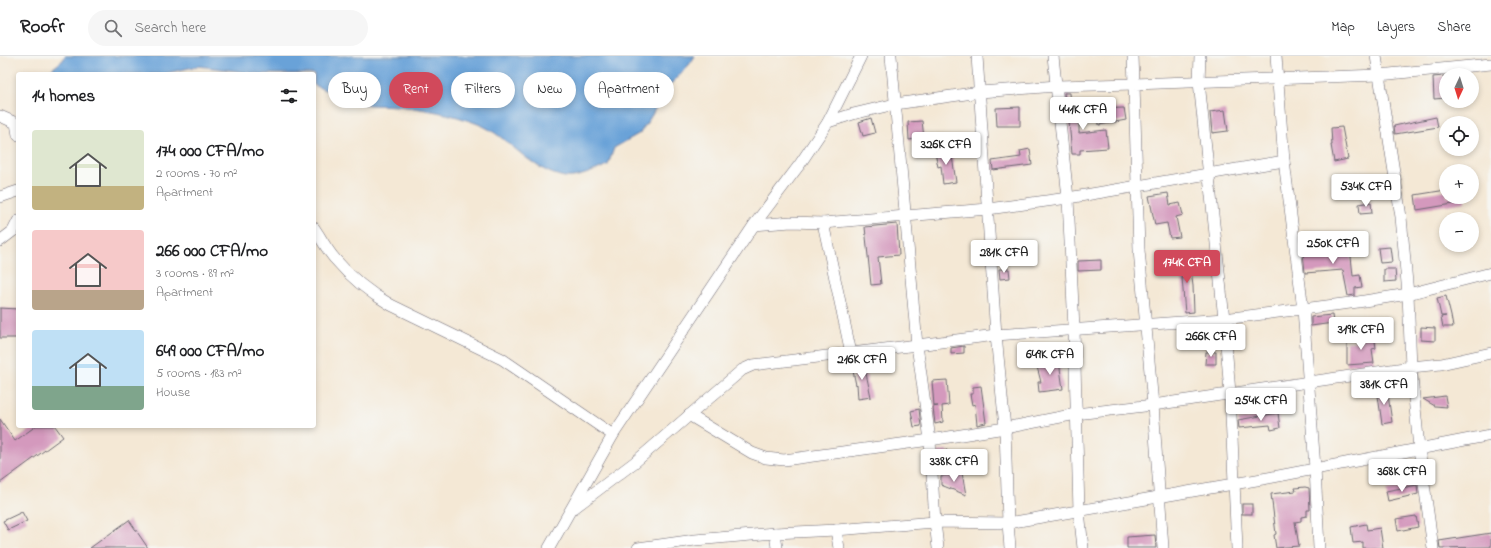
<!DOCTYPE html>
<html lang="en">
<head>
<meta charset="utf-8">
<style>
	:root { --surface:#fff; --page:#f6f6f6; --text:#202124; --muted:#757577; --line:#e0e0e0; --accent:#d1495b }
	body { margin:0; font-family:"Indie Flower",sans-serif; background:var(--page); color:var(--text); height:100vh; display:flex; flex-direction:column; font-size:15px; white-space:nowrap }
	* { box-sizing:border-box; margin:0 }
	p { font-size:13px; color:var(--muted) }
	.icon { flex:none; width:22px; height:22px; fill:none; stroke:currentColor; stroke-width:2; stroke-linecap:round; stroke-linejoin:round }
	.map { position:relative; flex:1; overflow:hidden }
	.side { position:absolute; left:16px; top:16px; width:300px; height:356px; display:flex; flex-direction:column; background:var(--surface); border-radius:4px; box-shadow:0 2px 6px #0003 }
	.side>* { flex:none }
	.guide { position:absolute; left:328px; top:16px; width:380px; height:36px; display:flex; gap:8px }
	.needle { width:26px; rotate:184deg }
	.controls { position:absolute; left:1439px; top:12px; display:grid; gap:8px }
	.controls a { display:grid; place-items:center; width:40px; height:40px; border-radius:50%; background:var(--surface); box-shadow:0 2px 6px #0003; font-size:20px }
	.price { position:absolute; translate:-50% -34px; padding:0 9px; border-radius:4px; background:#fff; color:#222; font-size:13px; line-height:26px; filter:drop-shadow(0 1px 2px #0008) }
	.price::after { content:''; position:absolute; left:50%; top:24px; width:12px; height:9px; margin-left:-6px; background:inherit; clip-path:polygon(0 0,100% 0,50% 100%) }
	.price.selected { background:var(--accent); color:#fff }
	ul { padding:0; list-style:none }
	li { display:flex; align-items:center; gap:12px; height:100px; padding:0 16px }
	li span { display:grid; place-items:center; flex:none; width:112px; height:80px; border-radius:4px; color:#555 }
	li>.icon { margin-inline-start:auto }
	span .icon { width:48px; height:48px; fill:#fffc; stroke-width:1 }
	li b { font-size:17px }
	h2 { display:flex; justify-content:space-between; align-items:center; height:48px; padding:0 16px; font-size:17px }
	.pill { padding:0 14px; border-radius:18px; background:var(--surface); box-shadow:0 2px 6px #0003; font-size:14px; line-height:36px }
	.pill.selected { background:var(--accent); color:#fff }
	header { display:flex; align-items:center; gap:24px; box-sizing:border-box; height:56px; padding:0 20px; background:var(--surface); border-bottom:1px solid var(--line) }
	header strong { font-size:19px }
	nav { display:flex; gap:22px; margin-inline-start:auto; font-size:14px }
	.search { width:280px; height:36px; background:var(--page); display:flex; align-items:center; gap:10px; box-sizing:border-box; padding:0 14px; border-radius:22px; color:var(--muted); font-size:15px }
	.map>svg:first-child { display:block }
</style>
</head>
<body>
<header>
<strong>Roofr</strong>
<div class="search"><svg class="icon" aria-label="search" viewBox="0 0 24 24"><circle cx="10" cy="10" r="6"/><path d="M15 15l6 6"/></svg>Search here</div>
<nav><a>Map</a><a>Layers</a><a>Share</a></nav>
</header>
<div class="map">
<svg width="1491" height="492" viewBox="0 0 1491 492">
	<rect width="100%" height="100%" fill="#f6f6f2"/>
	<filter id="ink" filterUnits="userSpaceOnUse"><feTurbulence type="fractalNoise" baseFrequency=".025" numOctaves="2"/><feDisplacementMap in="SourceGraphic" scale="8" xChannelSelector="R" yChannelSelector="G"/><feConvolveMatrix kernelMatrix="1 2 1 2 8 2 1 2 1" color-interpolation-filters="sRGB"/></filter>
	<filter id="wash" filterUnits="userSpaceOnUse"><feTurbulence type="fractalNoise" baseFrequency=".012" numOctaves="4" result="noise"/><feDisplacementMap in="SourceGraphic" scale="16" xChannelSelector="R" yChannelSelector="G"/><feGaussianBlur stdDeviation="0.9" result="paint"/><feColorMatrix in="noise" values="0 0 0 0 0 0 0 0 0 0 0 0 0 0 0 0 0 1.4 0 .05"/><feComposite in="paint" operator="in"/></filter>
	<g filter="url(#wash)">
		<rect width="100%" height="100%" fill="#f4e8d5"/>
		<path fill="#69a2d8" stroke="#46628a" d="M65,0H695L689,9L664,35L652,59L640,77L614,92L608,109C596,114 577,123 565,121C530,115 509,80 478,68C453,58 425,53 398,50C386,49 373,50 362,48C345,44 329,36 314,29V18H259L198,10L163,18H46L63,4Z"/>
		<g id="blocks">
			<g fill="#d499bd">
				<polygon points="1444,20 1446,42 1434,43 1433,21"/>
				<polygon points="1064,37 1070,37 1071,50 1079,49 1079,77 1106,74 1108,92 1080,94 1080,98 1072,98 1069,65 1067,65"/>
				<polygon points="1020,51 1020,70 997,70 996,52"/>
				<polygon points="1124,52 1126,64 1099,69 1098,53"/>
				<polygon points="1225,54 1228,75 1212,77 1210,56"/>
				<polygon points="1436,61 1438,71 1395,78 1394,70"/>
				<polygon points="871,62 875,77 863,80 859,66"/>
				<polygon points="922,65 924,82 909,84 908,66"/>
				<polygon points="1342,71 1348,103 1334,106 1331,89 1332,89 1331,72"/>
				<polygon points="1030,93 1032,109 993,114 992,105 1021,101 1020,95"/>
				<polygon points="951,94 956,126 943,128 941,110 938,111 935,96"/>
				<polygon points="1446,134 1446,141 1465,141 1465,146 1417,154 1415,139"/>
				<polygon points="1168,137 1170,149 1180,147 1183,159 1176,161 1180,181 1170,182 1167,167 1155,169 1149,140"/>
				<polygon points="1371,146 1372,157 1360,158 1359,148"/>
				<polygon points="897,168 899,199 878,201 881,228 871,229 865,171"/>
				<polygon points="1350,191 1353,220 1360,219 1362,231 1355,232 1355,239 1348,240 1343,214 1305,217 1303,196"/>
				<polygon points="1390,191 1392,206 1380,207 1378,192"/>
				<polygon points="1189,198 1193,230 1194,256 1185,257 1180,199"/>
				<polygon points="1101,204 1101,214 1078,215 1078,205"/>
				<polygon points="999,213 1009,213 1010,222 1000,223"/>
				<polygon points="1384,213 1395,213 1396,225 1384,226"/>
				<polygon points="1446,240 1451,260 1453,271 1443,271 1441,261 1446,260 1441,260 1437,242"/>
				<polygon points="0,252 18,253 18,282 0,282"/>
				<polygon points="1332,259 1333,267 1311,270 1311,261"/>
				<polygon points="1421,271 1435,272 1435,285 1421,284"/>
				<polygon points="1374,278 1376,292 1372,293 1374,307 1347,309 1347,286 1362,285 1361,280"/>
				<polygon points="964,290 964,297 951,298 951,292"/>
				<polygon points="1206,296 1216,296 1216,308 1205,308"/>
				<polygon points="863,303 871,341 858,343 857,328 856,329 853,315"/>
				<polygon points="1047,304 1049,309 1059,305 1063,333 1039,336 1038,326 1041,326 1036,307"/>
				<polygon points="947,324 949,349 942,350 943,366 935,368 933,351 938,350 934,350 932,325"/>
				<polygon points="981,330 986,367 977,369 975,348 972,349 970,338 973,338 973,331"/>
				<polygon points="1387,332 1392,366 1382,368 1377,333"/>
				<polygon points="1445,340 1447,351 1435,350 1423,343"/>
				<polygon points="919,353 921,370 914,371 911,355"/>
				<polygon points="1278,357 1280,372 1271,374 1270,369 1239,372 1238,364"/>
				<polygon points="0,363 15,385 36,370 55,370 63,381 0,427"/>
				<polygon points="947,394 949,413 939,414 938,395"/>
				<polygon points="962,417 966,439 941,429 941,420"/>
				<polygon points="1417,429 1418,438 1388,445 1386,435"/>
				<polygon points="1305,431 1309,432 1310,454 1307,454 1307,460 1301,461 1301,465 1295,466 1299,490 1276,492 1274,479 1276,478 1271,438 1296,435 1295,432"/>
				<rect x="1242" y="448" width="10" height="10"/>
				<polygon points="22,456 27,465 8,474 3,465"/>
				<polygon points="1416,460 1418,471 1398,475 1396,463"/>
				<polygon points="129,464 148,492 90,492"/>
				<polygon points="1366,468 1367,474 1380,472 1383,492 1363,492 1363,486 1353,487 1351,471"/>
				<polygon points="1491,477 1491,491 1440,492 1439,485"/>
				<polygon points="1155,479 1156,492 1127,492 1127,481"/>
			</g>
		</g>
	</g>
	<g filter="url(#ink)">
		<use href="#blocks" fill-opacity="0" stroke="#6c6771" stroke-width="1"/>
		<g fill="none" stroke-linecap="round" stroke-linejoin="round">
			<defs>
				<g id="minor">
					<polyline points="977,0 996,279 1224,263 1358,246 1408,238 1491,217"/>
					<polyline points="1200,0 1199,26 1224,263 1230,337 1237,492"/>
					<polyline points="1276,0 1284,105"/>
					<polyline points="1376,0 1379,19 1491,8"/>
					<polyline points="0,60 16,67 18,79"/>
					<polyline points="828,66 861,0"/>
					<polyline points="0,141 18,135"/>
					<polyline points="823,167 851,297"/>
					<polyline points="754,169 791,166 823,167 988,153 1068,142 1053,0"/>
					<path d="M314,172C321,182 327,194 335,203C351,222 370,237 391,249L502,303L613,379"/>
					<polyline points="0,185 13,175 18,165"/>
					<polyline points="689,359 752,397 766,402 784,404 930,384 1005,372 1076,358 1153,349 1411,311 1441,308 1491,297"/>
					<polyline points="574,452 635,406 742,314 753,309 917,289 891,0"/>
					<polyline points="836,474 839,492"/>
					<polyline points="775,477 777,492"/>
					<polyline points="549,492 613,379 754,169 800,108 828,66 853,58 895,48 980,36 1057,30 1134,28 1133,0"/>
					<polyline points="638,492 695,484 775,477 836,474 935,466 1008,467 1268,422 1491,379"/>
					<polyline points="938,492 935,466 930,384 917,289 996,279 1005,372 1008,467 1010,492"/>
					<polyline points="1083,492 1079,455 1074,273 1068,142 1284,105 1303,253 1315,412 1319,492"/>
					<polyline points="1163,492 1153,349 1139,194 1134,28 1379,19 1401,161 1408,238 1411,311 1419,392 1433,492"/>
				</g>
			</defs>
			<use href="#minor" stroke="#6c6771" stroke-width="12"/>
			<use href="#minor" stroke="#fff" stroke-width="11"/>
		</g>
	</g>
</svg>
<div class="controls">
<a><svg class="needle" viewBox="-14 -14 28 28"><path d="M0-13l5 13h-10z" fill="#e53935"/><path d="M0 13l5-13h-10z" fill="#757577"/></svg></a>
<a><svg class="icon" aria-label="locate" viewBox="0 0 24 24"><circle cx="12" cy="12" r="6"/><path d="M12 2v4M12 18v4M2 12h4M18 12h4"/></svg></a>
<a>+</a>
<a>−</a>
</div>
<b class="price" style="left:1083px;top:75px">441K CFA</b>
<b class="price" style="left:946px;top:110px">326K CFA</b>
<b class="price" style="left:1366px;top:152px">534K CFA</b>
<b class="price" style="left:1333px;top:209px">250K CFA</b>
<b class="price" style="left:1004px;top:218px">281K CFA</b>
<b class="price selected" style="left:1187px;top:228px">174K CFA</b>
<b class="price" style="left:1361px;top:295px">319K CFA</b>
<b class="price" style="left:1211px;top:302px">266K CFA</b>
<b class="price" style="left:1050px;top:320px">649K CFA</b>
<b class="price" style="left:862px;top:325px">216K CFA</b>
<b class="price" style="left:1384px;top:350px">381K CFA</b>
<b class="price" style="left:1261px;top:366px">254K CFA</b>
<b class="price" style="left:954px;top:427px">338K CFA</b>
<b class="price" style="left:1402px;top:437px">368K CFA</b>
<div class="guide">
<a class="pill">Buy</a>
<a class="pill selected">Rent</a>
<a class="pill">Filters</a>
<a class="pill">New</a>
<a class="pill">Apartment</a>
</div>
<section class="side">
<h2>14 homes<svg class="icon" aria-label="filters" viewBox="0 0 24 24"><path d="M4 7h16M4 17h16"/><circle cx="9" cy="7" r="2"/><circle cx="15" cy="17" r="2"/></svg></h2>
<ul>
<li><span style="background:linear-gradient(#dfe7d0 70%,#c2b280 0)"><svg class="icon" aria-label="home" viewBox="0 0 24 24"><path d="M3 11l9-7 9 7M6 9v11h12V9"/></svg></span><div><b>174 000 CFA/mo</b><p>2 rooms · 70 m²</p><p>Apartment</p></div></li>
<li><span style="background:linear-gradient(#f6c9c9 75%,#b9a48a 0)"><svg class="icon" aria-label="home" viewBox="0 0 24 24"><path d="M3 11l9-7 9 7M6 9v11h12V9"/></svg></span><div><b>266 000 CFA/mo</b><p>3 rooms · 89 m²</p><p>Apartment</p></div></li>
<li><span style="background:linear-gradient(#bfe0f5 70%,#7fa58c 0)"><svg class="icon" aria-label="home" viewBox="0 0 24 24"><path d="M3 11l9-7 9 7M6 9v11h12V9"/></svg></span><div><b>649 000 CFA/mo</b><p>5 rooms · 183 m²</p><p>House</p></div></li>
</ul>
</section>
</div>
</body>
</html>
